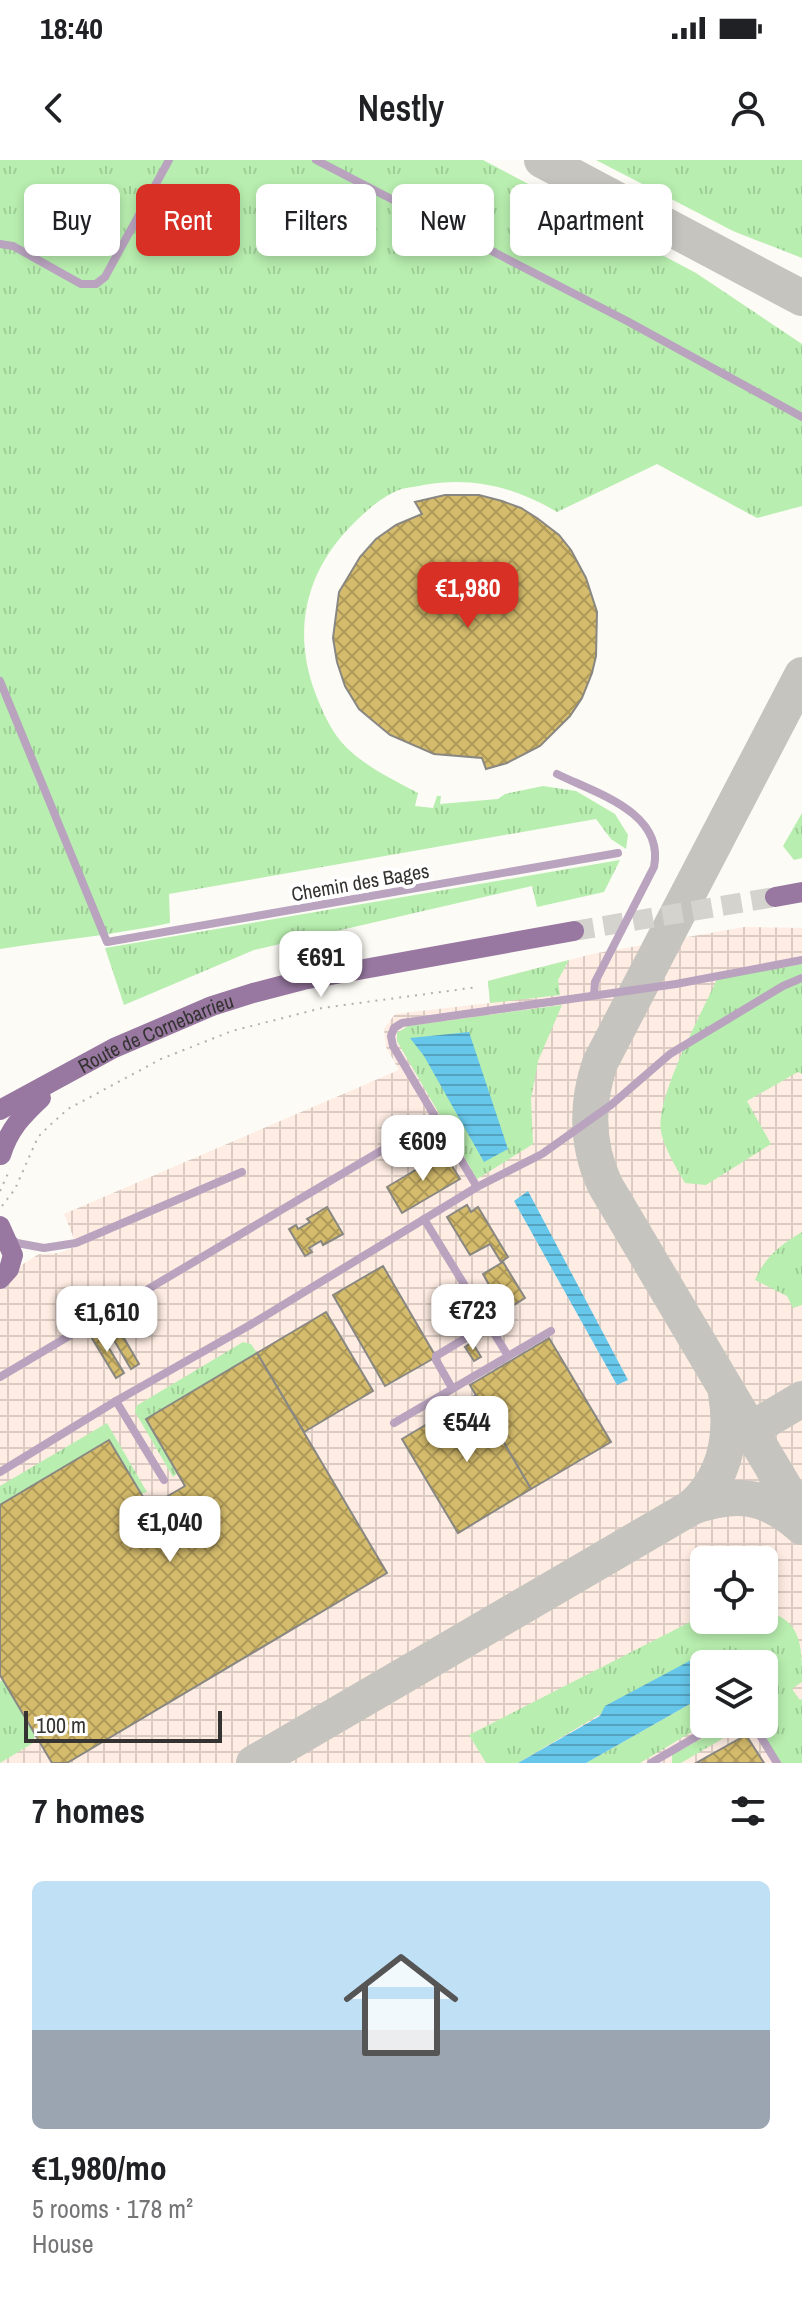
<!DOCTYPE html>
<html lang="en">
<head>
<meta charset="utf-8">
<style>
	:root { --surface:#fff; --page:#f2f2f2; --text:#202124; --muted:#757577; --accent:#d93025 }
	body { margin:0; font-family:"Archivo Narrow",sans-serif; background:var(--page); color:var(--text); height:100vh; display:flex; flex-direction:column; font-size:30px; white-space:nowrap }
	* { box-sizing:border-box; margin:0 }
	p { font-size:26px; color:var(--muted) }
	.icon { flex:none; width:44px; height:44px; fill:none; stroke:currentColor; stroke-width:2; stroke-linecap:round; stroke-linejoin:round }
	.map { position:relative; height:1603px; overflow:hidden }
	.sheet { display:flex; flex-direction:column; background:var(--surface); flex:1 }
	.sheet>* { flex:none }
	.banner { position:absolute; left:24px; top:24px; width:754px; height:72px; display:flex; gap:16px }
	.tools { position:absolute; left:690px; top:1386px; display:grid; gap:16px }
	.tools a { display:grid; place-items:center; width:88px; height:88px; border-radius:12px; background:var(--surface); box-shadow:0 4px 12px #0003; font-size:40px }
	.scale { position:absolute; left:24px; bottom:20px; width:198px; box-sizing:border-box; padding-left:8px; border:4px solid #343331; border-top:0; font-size:22px; line-height:28px; white-space:nowrap; color:#343331; -webkit-text-stroke:6px #fff; paint-order:stroke }
	.price { position:absolute; translate:-50% -68px; padding:0 18px; border-radius:16px; background:#fff; color:#222; font-size:26px; line-height:52px; filter:drop-shadow(0 2px 4px #0008) }
	.price::after { content:''; position:absolute; left:50%; top:48px; width:24px; height:18px; margin-left:-12px; background:inherit; clip-path:polygon(0 0,100% 0,50% 100%) }
	.price.selected { background:var(--accent); color:#fff }
	ul { padding:0; list-style:none }
	li { display:grid; align-content:center; gap:16px; height:424px; padding:0 32px }
	li span { display:grid; place-items:center; height:248px; border-radius:12px; color:#555 }
	li>.icon { margin-inline-start:auto }
	span .icon { width:144px; height:144px; fill:#fffc; stroke-width:1 }
	li b { font-size:34px }
	h2 { display:flex; justify-content:space-between; align-items:center; height:96px; padding:0 32px; font-size:34px }
	.tag { padding:0 28px; border-radius:12px; background:var(--surface); box-shadow:0 4px 12px #0003; font-size:28px; line-height:72px }
	.tag.selected { background:var(--accent); color:#fff }
	.status { display:flex; justify-content:space-between; align-items:center; height:56px; padding:0 40px; background:var(--surface); direction:ltr }
	.status svg { height:22px; fill:currentColor }
	header { display:flex; justify-content:space-between; align-items:center; height:104px; padding:0 32px; background:var(--surface); font-size:36px; font-weight:600 }
	.map>svg:first-child { display:block }
</style>
</head>
<body>
<div class="status"><b>18:40</b><svg viewBox="0 0 49 12"><path d="M0 12V9h3v3zM5 12V6h3v6zM10 12V3h3v9zM15 12V0h3v12zM26 1h20v11H26zM47 4h2v5h-2z"/></svg></div>
<header><svg class="icon" aria-label="back" viewBox="0 0 24 24"><path d="M15 5l-7 7 7 7"/></svg>Nestly<svg class="icon" aria-label="person" viewBox="0 0 24 24"><circle cx="12" cy="8" r="4"/><path d="M4 21q1-7 8-7t8 7"/></svg></header>
<div class="map">
<svg width="802" height="1603" viewBox="0 0 802 1603">
	<defs>
		<pattern id="industrial-grid" width="8" height="8" patternUnits="userSpaceOnUse" patternTransform="scale(2)"><rect width="8" height="8" fill="#ffede3"/><path d="M0 4h8M4 0v8" fill="none" stroke="#dbccc3"/></pattern>
		<pattern id="grass-tufts" width="24" height="20" patternUnits="userSpaceOnUse" patternTransform="scale(2)"><rect width="24" height="20" fill="#b8eeaf"/><path d="M3 7l-1-3M5 7V3M7 7l1-3M15 17l-1-3M17 17v-4M19 17l1-3" fill="none" stroke="#9fcd97"/></pattern>
		<pattern id="water-rules" width="6" height="5" patternUnits="userSpaceOnUse" patternTransform="scale(2)"><rect width="6" height="5" fill="#66c7eb"/><path d="M0 2.5h6" fill="none" stroke="#55a2bf"/></pattern>
		<pattern id="building-cross-hatch" width="8" height="8" patternUnits="userSpaceOnUse" patternTransform="scale(2)"><rect width="8" height="8" fill="#d5bc6c"/><path d="M0 0l8 8M0 8l8-8" fill="none" stroke="#ae9959"/></pattern>
	</defs>
	<rect width="100%" height="100%" fill="#fcfbf5"/>
	<path fill="url(#industrial-grid)" fill-rule="evenodd" d="M744,767L802,768V1603H0V1129L7,1124L23,1104L39,1094L59,1093L77,1086L64,1054L399,910L386,887L384,869L395,854L490,843L488,821L592,794ZM704,1400H764V1460H704ZM704,1504H764V1564H704Z"/>
	<g fill="url(#grass-tufts)" fill-rule="evenodd">
		<path d="M0,0H483L696,113L802,184V346L757,358L657,304L557,352C515,327 472,316 423,325C416,327 406,327 399,330C383,336 367,350 355,362C306,409 291,471 316,535C323,553 332,573 346,587C366,607 394,620 418,633L415,646L433,648L437,636H441L440,644L498,639L505,634L543,626L576,631L615,654L628,675L626,689L611,679L596,659L169,734L170,763C114,775 57,780 0,789Z"/>
		<polygon points="596,0 802,0 802,98 733,71"/>
		<polygon points="802,653 802,698 794,700 783,686"/>
		<polygon points="620,700 604,732 537,747 532,726 254,790 124,845 105,788"/>
		<polygon points="569,800 558,820 560,835 490,843 488,821"/>
		<path d="M802,804V914L798,912L747,941L771,984L706,1025L685,1023C676,1007 665,990 661,972C655,937 702,853 717,819Z"/>
		<path d="M562,845L538,901L531,939L533,984L477,1019L397,881V873L408,866ZM411,878L493,947L508,989Z"/>
		<path d="M802,1072V1145L793,1148L787,1136L755,1120C765,1097 780,1085 802,1072Z"/>
		<polygon points="243,1182 251,1184 257,1193 146,1259 178,1313 173,1317 135,1252 136,1246"/>
		<polygon points="107,1263 147,1332 141,1334 0,1345 0,1326"/>
		<path d="M764,1450C802,1461 802,1484 802,1522L792,1529L800,1540L802,1539V1603H780L755,1564H764V1504H755L763,1499L754,1490L721,1500L695,1498L518,1603H486L469,1575L692,1461L704,1456V1460H764Z"/>
		<polygon points="3,1520 35,1575 33,1583 0,1603 0,1521"/>
		<polygon points="704,1536 705,1564 640,1603 586,1603"/>
		<polygon points="728,1564 735,1565 739,1569 681,1603 672,1603 672,1595"/>
	</g>
	<g fill="url(#water-rules)">
		<polygon points="469,872 508,989 484,1002 424,896 410,878"/>
		<polygon points="528,1031 628,1220 617,1225 514,1041"/>
		<polygon points="754,1490 765,1492 764,1498 755,1504 704,1504 704,1536 586,1603 518,1603 600,1556 605,1546 695,1498 721,1500"/>
	</g>
	<g fill="none" stroke-linecap="round" stroke-linejoin="round">
		<g stroke="#c5c4bf" stroke-width="36">
			<polyline points="542,0 802,138"/>
			<path d="M802,515L600,903C586,944 587,986 605,1025L802,1357"/>
			<polyline points="750,1270 802,1239"/>
			<path d="M692,1347C726,1317 733,1276 726,1233"/>
			<path d="M254,1603L692,1347C737,1331 766,1335 802,1367"/>
		</g>
	</g>
	<g fill="url(#building-cross-hatch)" stroke="#898782" stroke-width="2">
		<polygon points="445,335 479,335 502,341 521,348 537,358 559,375 571,390 586,418 597,452 596,496 592,513 582,538 570,556 540,586 507,603 486,609 482,598 434,594 390,575 372,560 359,549 345,526 337,502 333,478 339,432 360,397 376,379 396,365 422,354 415,342"/>
		<polygon points="444,993 460,1019 402,1053 387,1027"/>
		<polygon points="467,1045 471,1052 478,1047 508,1097 501,1102 490,1084 470,1095 447,1057"/>
		<polygon points="327,1047 343,1074 323,1085 321,1081 309,1088 312,1092 305,1096 289,1069 296,1065 298,1069 310,1062 307,1059"/>
		<polygon points="503,1102 525,1138 504,1151 483,1114"/>
		<polygon points="383,1106 436,1197 385,1226 333,1135"/>
		<polygon points="326,1152 373,1231 304,1272 257,1193"/>
		<polygon points="114,1161 139,1204 131,1209 105,1165"/>
		<polygon points="98,1170 124,1213 116,1218 90,1175"/>
		<polygon points="549,1178 611,1282 531,1329 470,1225"/>
		<polygon points="472,1182 481,1197 474,1201 465,1187"/>
		<polygon points="257,1193 387,1413 67,1603 52,1603 0,1515 0,1345 109,1280 149,1347 185,1326 146,1259"/>
		<polygon points="476,1235 531,1329 458,1373 402,1279"/>
		<polygon points="746,1575 764,1603 696,1603"/>
	</g>
	<g fill="none" stroke-linecap="round" stroke-linejoin="round">
		<polyline stroke="#d4d3ce" stroke-width="20" stroke-dasharray="20 10" stroke-linecap="butt" points="574,771 775,737"/>
		<g stroke="#b2b1ad" stroke-width="2" stroke-dasharray="2 6" stroke-linecap="butt">
			<polyline points="0,1031 10,1009"/>
			<polyline points="2,1046 15,1029 38,977 49,966 68,949 161,899 232,871 322,848 478,827"/>
		</g>
		<g stroke="#b9a3bf" stroke-width="8">
			<polyline points="316,0 627,161 802,257"/>
			<polyline points="0,84 13,86 81,124 96,124 105,117 169,0"/>
			<polyline points="0,521 107,782 618,693"/>
			<path d="M557,614C595,633 665,652 654,707L595,822L594,835"/>
			<polyline points="477,1027 393,886 391,876 394,868 402,863 676,824 802,800"/>
			<polyline points="424,1059 508,1196"/>
			<polyline points="12,1079 17,1083 44,1088 76,1083 242,1012"/>
			<polyline points="0,1217 411,973"/>
			<polyline points="452,1228 436,1200 436,1196 489,1164"/>
			<polyline points="116,1241 164,1320"/>
			<polyline points="394,1263 551,1171"/>
			<polyline points="0,1312 116,1241 250,1165 477,1027 542,994 611,945 670,894 783,826 802,818"/>
			<polyline points="753,1564 777,1603"/>
			<polyline points="651,1603 718,1564"/>
		</g>
		<g stroke="#9878a1" stroke-width="20">
			<polyline points="775,737 802,732"/>
			<path id="s1" d="M0,950L114,888L212,846L253,833L303,820L574,771"/>
			<path d="M1,995C9,969 22,956 41,938"/>
			<polyline points="0,1066 13,1095 9,1109 0,1119"/>
		</g>
	</g>
	<g text-anchor="middle" dominant-baseline="central" stroke-width="8" stroke-linejoin="round" paint-order="stroke">
		<g font-size="20" fill="#343331" stroke="#fff">
			<text transform="translate(360 722) rotate(-10)">Chemin des Bages</text>
			<text stroke="none"><textPath href="#s1" startOffset="174">Route de Cornebarrieu</textPath></text>
		</g>
	</g>
</svg>
<div class="tools">
<a><svg class="icon" aria-label="locate" viewBox="0 0 24 24"><circle cx="12" cy="12" r="6"/><path d="M12 2v4M12 18v4M2 12h4M18 12h4"/></svg></a>
<a><svg class="icon" aria-label="layers" viewBox="0 0 24 24"><path d="M12 4l9 5-9 5-9-5zM3 14l9 5 9-5"/></svg></a>
</div>
<div class="scale">100 m</div>
<b class="price selected" style="left:468px;top:470px">€1,980</b>
<b class="price" style="left:321px;top:839px">€691</b>
<b class="price" style="left:423px;top:1023px">€609</b>
<b class="price" style="left:473px;top:1192px">€723</b>
<b class="price" style="left:107px;top:1194px">€1,610</b>
<b class="price" style="left:467px;top:1304px">€544</b>
<b class="price" style="left:170px;top:1404px">€1,040</b>
<div class="banner">
<a class="tag">Buy</a>
<a class="tag selected">Rent</a>
<a class="tag">Filters</a>
<a class="tag">New</a>
<a class="tag">Apartment</a>
</div>
</div>
<section class="sheet">
<h2>7 homes<svg class="icon" aria-label="filters" viewBox="0 0 24 24"><path d="M4 7h16M4 17h16"/><circle cx="9" cy="7" r="2"/><circle cx="15" cy="17" r="2"/></svg></h2>
<ul>
<li><span style="background:linear-gradient(#bfe0f5 60%,#9aa5b1 0)"><svg class="icon" aria-label="home" viewBox="0 0 24 24"><path d="M3 11l9-7 9 7M6 9v11h12V9"/></svg></span><div><b>€1,980/mo</b><p>5 rooms · 178 m²</p><p>House</p></div></li>
</ul>
</section>
</body>
</html>
